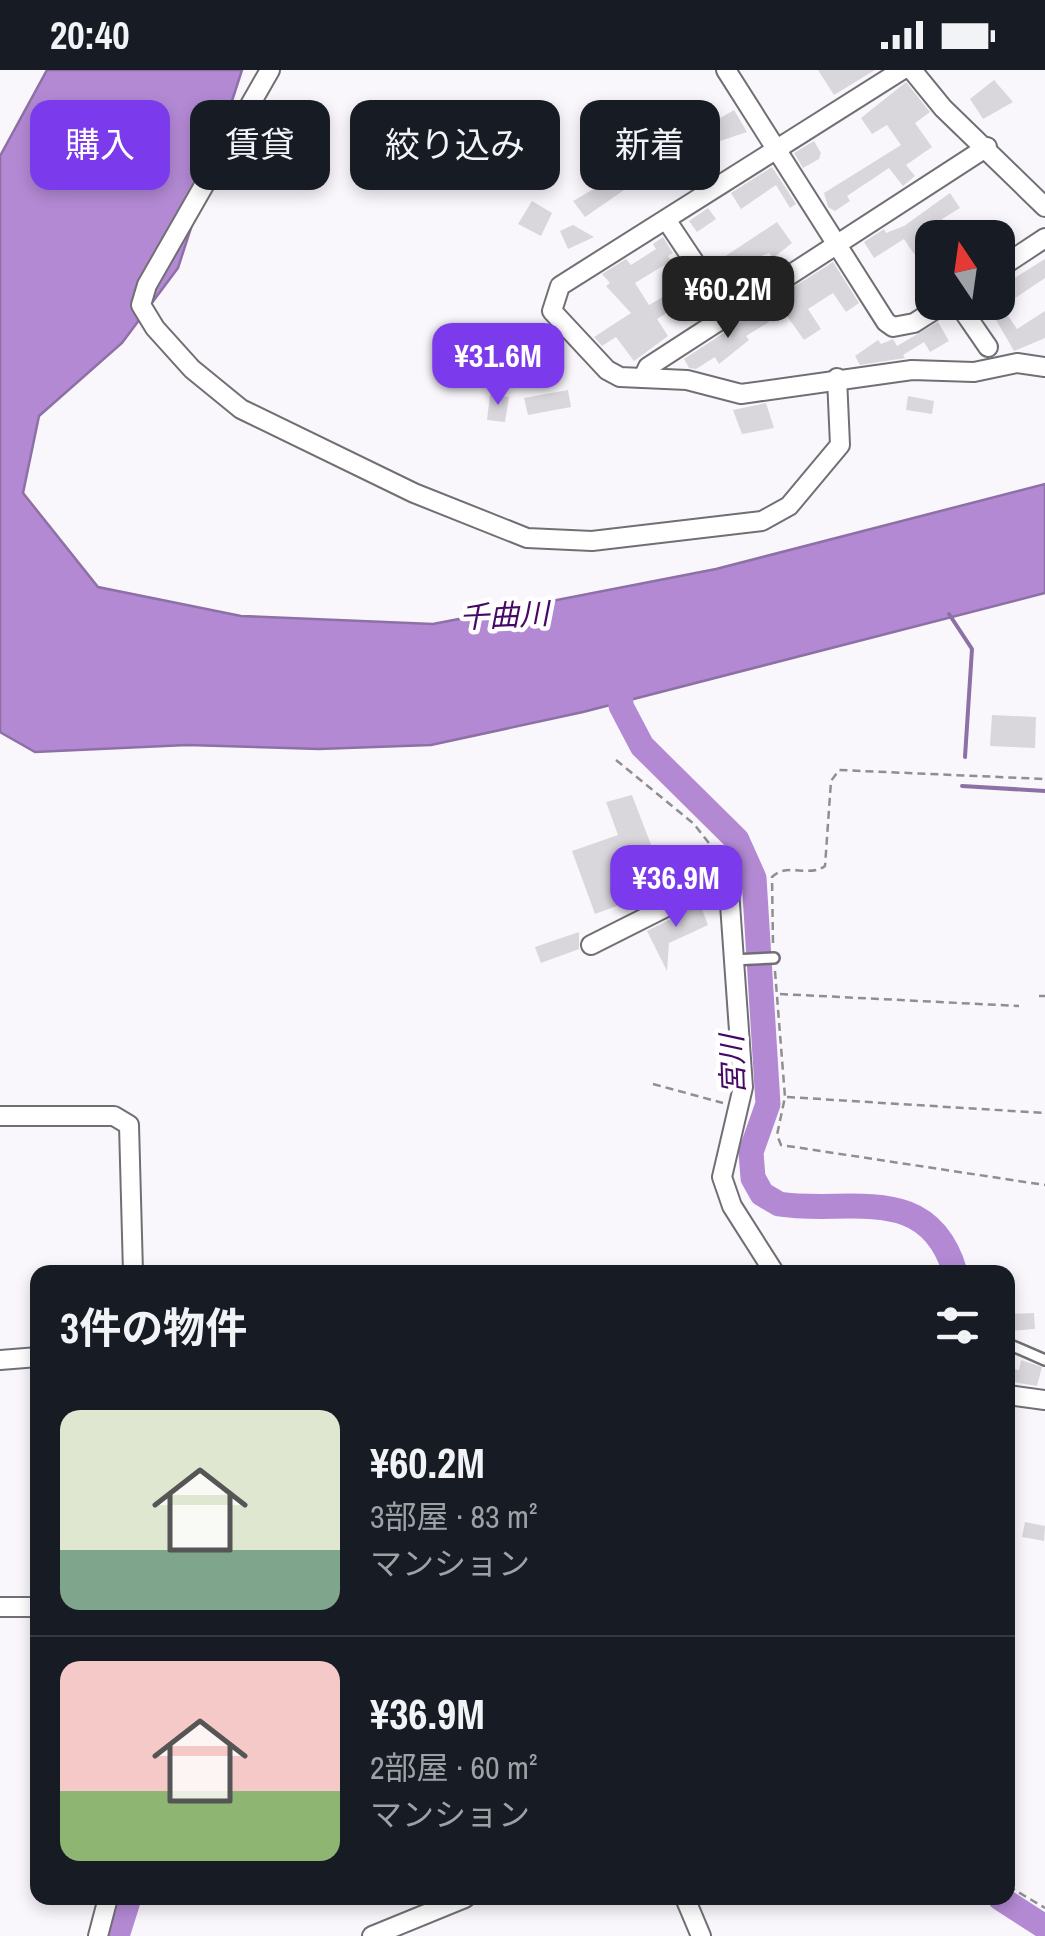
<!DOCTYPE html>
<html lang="ja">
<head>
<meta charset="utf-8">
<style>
	:root { --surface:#171b24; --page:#242831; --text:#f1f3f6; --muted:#9ea1a6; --line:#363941; --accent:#7c3aed }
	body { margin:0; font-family:"Archivo Narrow","Noto Sans JP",sans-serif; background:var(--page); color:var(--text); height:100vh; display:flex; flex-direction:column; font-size:38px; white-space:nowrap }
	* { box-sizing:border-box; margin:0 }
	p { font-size:32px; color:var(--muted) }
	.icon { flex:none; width:55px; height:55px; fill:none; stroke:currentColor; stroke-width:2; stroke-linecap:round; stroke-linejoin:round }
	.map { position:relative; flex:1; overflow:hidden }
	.side { position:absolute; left:30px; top:1195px; width:985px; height:640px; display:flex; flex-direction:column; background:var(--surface); border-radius:20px; box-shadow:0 5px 15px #0003 }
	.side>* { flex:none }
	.hud { position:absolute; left:30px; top:30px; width:985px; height:90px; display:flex; gap:20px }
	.needle { width:65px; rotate:347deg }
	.controls { position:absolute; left:915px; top:150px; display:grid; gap:20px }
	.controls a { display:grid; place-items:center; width:100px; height:100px; border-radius:20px; background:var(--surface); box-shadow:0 5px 15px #0003; font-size:50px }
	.price { position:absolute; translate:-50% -85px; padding:0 22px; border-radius:20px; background:var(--accent); color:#fff; font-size:32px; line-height:65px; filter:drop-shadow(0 2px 5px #0008) }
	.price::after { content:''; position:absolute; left:50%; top:60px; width:30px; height:22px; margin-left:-15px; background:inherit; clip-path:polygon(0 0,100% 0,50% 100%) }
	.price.selected { background:#222; color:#fff }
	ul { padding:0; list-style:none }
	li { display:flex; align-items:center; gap:30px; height:250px; padding:0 30px }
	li+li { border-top:2px solid var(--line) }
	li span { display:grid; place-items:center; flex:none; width:280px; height:200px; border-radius:20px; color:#555 }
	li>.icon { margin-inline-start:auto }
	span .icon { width:120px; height:120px; fill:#fffc; stroke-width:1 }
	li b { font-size:42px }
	h2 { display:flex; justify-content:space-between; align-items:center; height:120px; padding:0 30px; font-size:42px }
	.chip { padding:0 35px; border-radius:20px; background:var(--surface); box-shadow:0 5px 15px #0003; font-size:35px; line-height:90px }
	.chip.selected { background:var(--accent); color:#fff }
	.status { display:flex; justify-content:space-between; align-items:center; height:70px; padding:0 50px; background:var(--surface); direction:ltr }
	.status svg { height:28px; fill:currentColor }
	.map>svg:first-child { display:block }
</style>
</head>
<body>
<div class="status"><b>20:40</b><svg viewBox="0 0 49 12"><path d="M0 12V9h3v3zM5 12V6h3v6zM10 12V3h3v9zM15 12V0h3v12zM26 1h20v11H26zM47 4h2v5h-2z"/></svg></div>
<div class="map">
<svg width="1045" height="1866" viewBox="0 0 1045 1866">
	<rect width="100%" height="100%" fill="#faf7fc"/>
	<polygon fill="#b389d4" stroke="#8d70a5" stroke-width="2.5" points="47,0 242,0 178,198 122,273 39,346 23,423 98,517 241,546 433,554 716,499 1045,414 1045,523 583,642 431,675 319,679 187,675 35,682 0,662 0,86"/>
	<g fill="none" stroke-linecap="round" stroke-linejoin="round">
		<g stroke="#8d70a5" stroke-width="4">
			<polyline points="949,544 972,579 965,687"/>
			<polyline points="962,716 1045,721"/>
		</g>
		<g stroke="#b389d4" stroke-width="25">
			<path d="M620,601L621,636L642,676L737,770L754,808L768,1034L751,1082L753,1108L762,1124L779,1134C847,1145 928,1110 955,1202"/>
			<polyline points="1000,1828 1045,1857"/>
			<polyline points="117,1866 129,1828"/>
		</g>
	</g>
	<g fill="#d9d6dc">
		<polygon points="818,0 875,0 834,25"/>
		<polygon points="994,10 1013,32 983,49 970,29"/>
		<polygon points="906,12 930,42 915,53 932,77 906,95 915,106 903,116 889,98 847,126 850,131 835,141 828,137 824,123 901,75 887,55 872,64 861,48"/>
		<polygon points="734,40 747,62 714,73 688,92 694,100 673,114 661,95 709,64 718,55 715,51"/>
		<polygon points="814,71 821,83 819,89 803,98 794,83"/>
		<polygon points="625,92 640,109 585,147 573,131 611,109 608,103"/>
		<polygon points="772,97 796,134 790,138 776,115 741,139 731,123"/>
		<polygon points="950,123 960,138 942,149 953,168 932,168 914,184 904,169 874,188 864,172 884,159 886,163 904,156"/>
		<polygon points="532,131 552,143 541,166 518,154"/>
		<polygon points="708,138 716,149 697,162 689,151"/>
		<polygon points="777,152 792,173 773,188 769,183 754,189 722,210 712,195"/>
		<polygon points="573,155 594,167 568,179 560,161"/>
		<polygon points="663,167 673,183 668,186 671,191 635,213 649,235 675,220 683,233 657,249 668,266 634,291 616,267 602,276 594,267 631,243 606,216 610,213 602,204 626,189 631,195 656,179 653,174"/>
		<polygon points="1045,189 1045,208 1002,237 1017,259 1045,241 1045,268 1014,281 991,241 982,247 973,232 998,232 998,218"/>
		<polygon points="833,192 859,233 846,242 833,223 808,239 821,259 804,270 775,229"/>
		<polygon points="762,238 769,252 746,266 749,270 719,294 715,287 696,299 689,298 684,289"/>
		<polygon points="938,252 949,271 930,282 924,272 903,285 905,288 860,295 855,286 878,270 881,274 893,269 897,276"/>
		<polygon points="568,320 571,337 528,345 524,328"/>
		<polygon points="490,325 509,327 505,352 487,350"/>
		<polygon points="908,326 934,331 932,344 906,340"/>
		<polygon points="766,333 774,358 742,364 733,340"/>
		<polygon points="992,645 1036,647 1035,678 990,676"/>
		<polygon points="632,725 669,822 645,834 641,827 595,844 572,781 618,765 606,732"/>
		<polygon points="700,834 708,855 669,873 667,901 647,861"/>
		<polygon points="579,862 579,879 541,893 535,877"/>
		<polygon points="1034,1243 1035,1259 1008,1261 1008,1244"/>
		<polygon points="1021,1290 1042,1297 1037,1316 1008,1311 1008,1298 1019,1300"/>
		<polygon points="1025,1452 1045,1456 1044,1471 1022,1467"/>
	</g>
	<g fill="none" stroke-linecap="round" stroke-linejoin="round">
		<defs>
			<g id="lane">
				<polyline points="732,890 774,888"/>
				<polyline points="1008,1274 1045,1290"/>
			</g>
			<g id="street">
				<polyline points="270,0 147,215 141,235 155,258 192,299 241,339 414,423 527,468 592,471 762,451 789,436 840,375 837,308"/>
				<polyline points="726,0 886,252 893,257 914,253 947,232"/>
				<polyline points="902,0 560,216 552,241 607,300 620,307 687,310 741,324 912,300 974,302 1017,293 1045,297"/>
				<polyline points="912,0 943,38 1045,137"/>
				<polyline points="667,151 729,244"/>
				<polyline points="998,199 1045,168"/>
				<polyline points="957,232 988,277"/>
				<polyline points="643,308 648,297 987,77"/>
				<polyline points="591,875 728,806 743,1017 722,1107 732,1136 774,1202"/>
				<polyline points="0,1046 114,1046 129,1055 133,1202"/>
				<polyline points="0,1290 38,1287"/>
				<polyline points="1008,1325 1045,1330"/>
				<polyline points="0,1537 38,1537"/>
				<polyline points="685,1828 701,1866"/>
				<polyline points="98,1866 108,1828"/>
				<polyline points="372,1866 465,1828"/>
			</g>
		</defs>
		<use href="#lane" stroke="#716f74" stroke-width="14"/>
		<use href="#street" stroke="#716f74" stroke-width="22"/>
		<g stroke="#908e91" stroke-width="2.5" stroke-dasharray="8 5" stroke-linecap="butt">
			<polyline points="616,690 694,754 723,791"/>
			<path d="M773,873L772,807C787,792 809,808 825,796L831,711L839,700L1045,709"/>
			<polyline points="775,901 785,1027 777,1065 781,1075 1045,1115"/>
			<polyline points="780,924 1019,936"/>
			<polyline points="1039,926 1045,926"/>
			<polyline points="653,1014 723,1033"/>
			<polyline points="787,1027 1045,1043"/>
			<polyline points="1008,1358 1010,1340"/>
			<polyline points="1008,1816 1045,1838"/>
		</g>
		<use href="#lane" stroke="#fff" stroke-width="9"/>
		<use href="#street" stroke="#fff" stroke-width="18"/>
	</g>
	<g text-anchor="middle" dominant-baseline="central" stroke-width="9" stroke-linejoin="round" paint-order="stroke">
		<g font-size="30" font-style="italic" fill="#450965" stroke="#fff">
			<text transform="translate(504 545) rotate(-3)">千曲川</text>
			<text transform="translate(732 995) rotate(-92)">宮川</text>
		</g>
	</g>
</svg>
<div class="controls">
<a><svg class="needle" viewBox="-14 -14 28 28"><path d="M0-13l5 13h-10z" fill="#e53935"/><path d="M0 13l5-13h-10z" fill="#9ea1a6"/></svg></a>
</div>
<b class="price selected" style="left:728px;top:271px">¥60.2M</b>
<b class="price" style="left:498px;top:338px">¥31.6M</b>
<b class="price" style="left:676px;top:860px">¥36.9M</b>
<div class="hud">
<a class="chip selected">購入</a>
<a class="chip">賃貸</a>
<a class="chip">絞り込み</a>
<a class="chip">新着</a>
</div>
<section class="side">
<h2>3件の物件<svg class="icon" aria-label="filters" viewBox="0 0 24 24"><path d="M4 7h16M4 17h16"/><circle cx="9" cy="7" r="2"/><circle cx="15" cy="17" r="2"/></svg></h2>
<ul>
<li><span style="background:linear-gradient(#dfe7d0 70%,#7fa58c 0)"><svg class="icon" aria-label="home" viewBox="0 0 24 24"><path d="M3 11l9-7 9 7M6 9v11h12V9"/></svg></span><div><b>¥60.2M</b><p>3部屋 · 83 m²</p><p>マンション</p></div></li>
<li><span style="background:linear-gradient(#f6c9c9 65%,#8fb573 0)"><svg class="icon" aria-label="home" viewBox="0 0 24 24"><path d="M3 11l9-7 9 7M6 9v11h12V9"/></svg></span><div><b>¥36.9M</b><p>2部屋 · 60 m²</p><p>マンション</p></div></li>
</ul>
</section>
</div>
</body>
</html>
